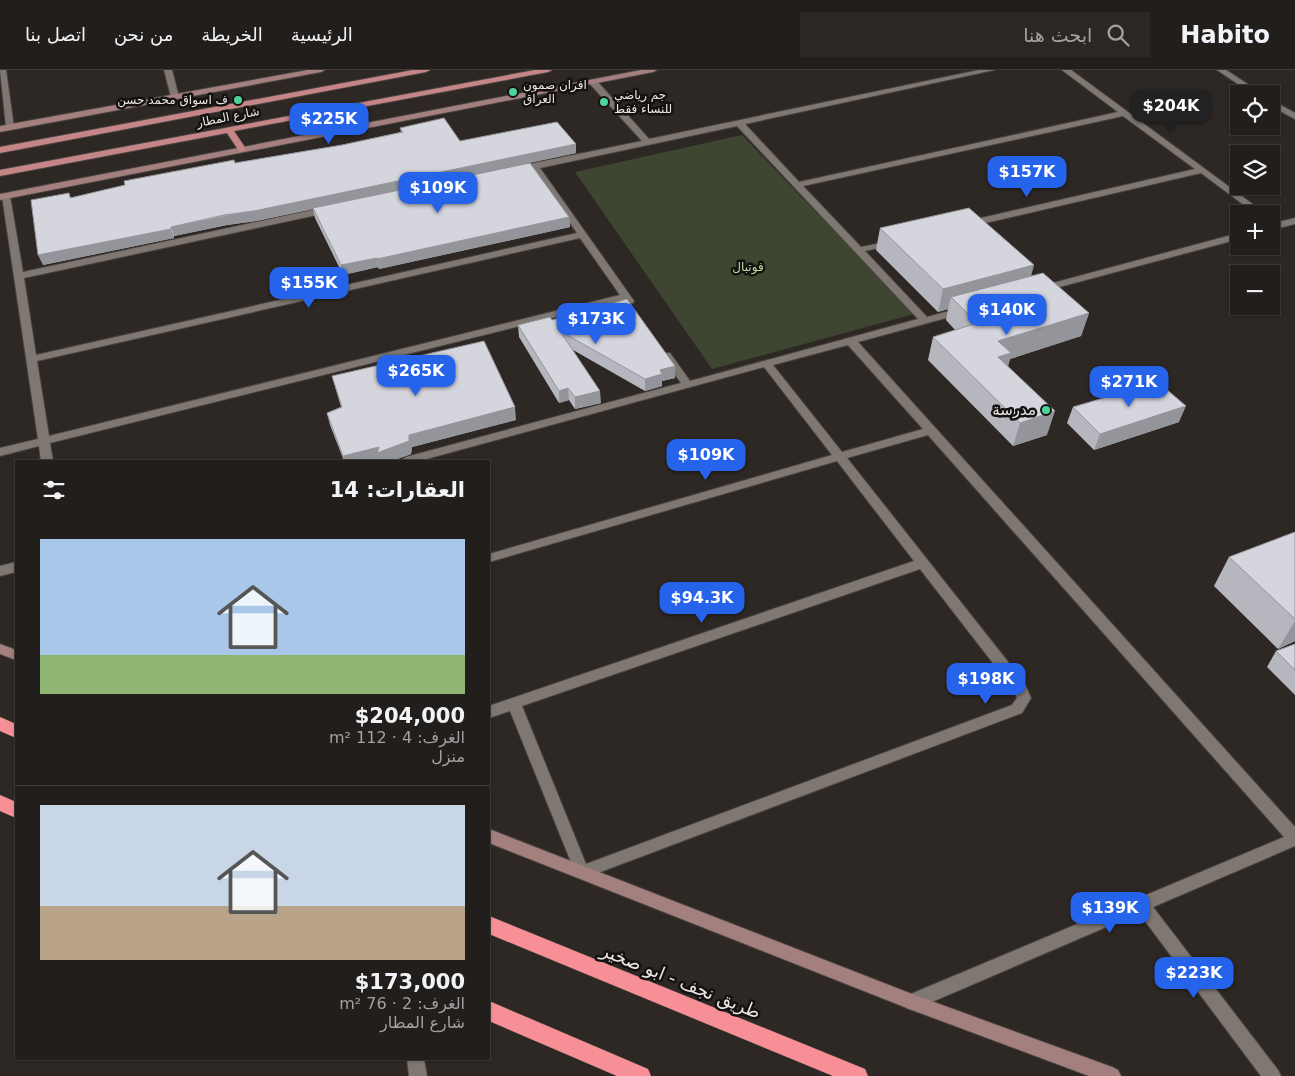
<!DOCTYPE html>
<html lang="ar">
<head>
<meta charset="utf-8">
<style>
	:root { --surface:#221e1b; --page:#2a2724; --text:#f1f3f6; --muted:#a2a2a3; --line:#3f3c3a; --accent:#2563eb }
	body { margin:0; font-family:"DejaVu Sans","Noto Naskh Arabic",sans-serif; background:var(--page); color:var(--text); direction:rtl; height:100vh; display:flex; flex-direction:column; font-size:19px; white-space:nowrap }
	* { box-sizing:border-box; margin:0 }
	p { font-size:16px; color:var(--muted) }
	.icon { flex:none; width:28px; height:28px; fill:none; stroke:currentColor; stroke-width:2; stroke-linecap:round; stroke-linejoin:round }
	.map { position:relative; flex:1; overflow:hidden; direction:ltr }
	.panel { position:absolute; left:15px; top:390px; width:475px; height:600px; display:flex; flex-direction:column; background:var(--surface); border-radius:0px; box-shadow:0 1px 4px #0004,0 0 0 1px var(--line); direction:rtl }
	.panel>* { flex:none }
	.controls { position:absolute; left:1230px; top:15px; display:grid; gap:10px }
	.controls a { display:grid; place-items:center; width:50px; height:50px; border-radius:0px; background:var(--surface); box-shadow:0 1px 4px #0004,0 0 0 1px var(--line); font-size:25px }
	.price { position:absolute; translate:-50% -42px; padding:0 11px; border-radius:10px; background:var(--accent); color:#fff; font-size:16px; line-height:32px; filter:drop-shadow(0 1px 2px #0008) }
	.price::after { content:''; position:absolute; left:50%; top:30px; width:15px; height:11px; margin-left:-8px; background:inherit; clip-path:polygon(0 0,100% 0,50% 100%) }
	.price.selected { background:#222; color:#fff }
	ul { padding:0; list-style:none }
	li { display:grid; align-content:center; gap:10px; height:265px; padding:0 25px }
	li+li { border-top:1px solid var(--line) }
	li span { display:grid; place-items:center; height:155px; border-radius:0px; color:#555 }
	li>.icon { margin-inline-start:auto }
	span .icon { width:90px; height:90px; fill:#fffc; stroke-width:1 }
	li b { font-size:21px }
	h2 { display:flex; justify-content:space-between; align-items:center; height:60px; padding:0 25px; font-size:21px }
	header { display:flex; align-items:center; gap:30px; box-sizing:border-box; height:70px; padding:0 25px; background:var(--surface); border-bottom:1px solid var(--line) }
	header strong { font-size:24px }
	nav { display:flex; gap:28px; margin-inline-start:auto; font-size:18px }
	.search { width:350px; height:45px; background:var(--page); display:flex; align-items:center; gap:12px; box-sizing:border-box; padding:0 18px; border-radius:0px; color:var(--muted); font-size:19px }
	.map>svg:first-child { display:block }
</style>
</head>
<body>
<header>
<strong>Habito</strong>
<div class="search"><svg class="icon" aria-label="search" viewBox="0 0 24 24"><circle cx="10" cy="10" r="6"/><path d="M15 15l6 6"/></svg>ابحث هنا</div>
<nav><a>الرئيسية</a><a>الخريطة</a><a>من نحن</a><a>اتصل بنا</a></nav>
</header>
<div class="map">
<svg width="1295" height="1006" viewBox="0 0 1295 1006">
	<rect width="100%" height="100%" fill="#2e2824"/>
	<polygon fill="#3e4632" points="742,65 914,244 712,299 575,102"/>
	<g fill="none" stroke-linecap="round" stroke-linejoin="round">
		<defs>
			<polygon id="lane" points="407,989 424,989 427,1006 409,1006"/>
			<g id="street">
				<polygon points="0,0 6,0 14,57 10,60 6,57"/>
				<polygon points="164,0 172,0 179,27 178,29 171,27"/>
				<path d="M979,0H994L745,54L799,112L1118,42L1062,0H1071L1266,144H1256L1201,103L968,157L963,154L968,151L1195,99L1123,46L803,116L861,177L896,170V174L865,181L927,247L964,237L968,238V242L858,272L1295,757V776L1153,837L1278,1000L1281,1006H1261L1139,843L918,938L912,940L906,938L904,932L906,926L1284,767L928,365L847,388L1024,612L1031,628L1022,643L582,809L577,807L510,641L489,648V636L914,491L837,391L489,492V484L832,385L764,297L419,391H400L406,387L681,313L661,285L662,283H670L690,311L918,249L737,56L540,98L634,231L633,233H625L624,230L50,373L53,391H41L39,376L0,386V378L38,369L2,126L3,124H9L10,126L23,202L331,136L336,139L331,142L24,208L36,285L577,163L532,99L517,103L513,100L534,93L642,71L590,14V10H596L649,69ZM580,168L620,225L49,366L37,291ZM848,275L923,359L842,382L773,295ZM920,499L1013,619L1017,628L1012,635L586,794L522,636Z"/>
				<polygon points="1217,0 1226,0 1263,24 1253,24"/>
				<polygon points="1271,30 1295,43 1295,49 1271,36"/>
				<polygon points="1295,148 1295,154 1271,160 1271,154"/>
				<polygon points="1239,163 1239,169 1041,222 1036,219 1038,217"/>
				<polygon points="16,492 16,502 0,506 0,496"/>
			</g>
			<g id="secondary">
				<polygon points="308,0 325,0 321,2 0,62 0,56"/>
				<polygon points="641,0 657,0 653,2 0,130 0,124"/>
				<polygon points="0,574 16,580 16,590 0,584"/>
				<polygon points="489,759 912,924 1112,997 1118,1000 1121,1006 1089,1006 912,940 489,773"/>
			</g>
			<g id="primary">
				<polygon points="413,0 430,0 426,2 0,83 0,77"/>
				<polygon points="535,0 552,0 548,2 234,61 246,79 242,82 239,81 227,63 0,106 0,100"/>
			</g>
			<g id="highway">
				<polygon points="0,647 16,654 16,668 0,661"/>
				<polygon points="0,725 16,732 16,748 0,741"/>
				<polygon points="489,846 865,999 868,1006 833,1006 489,864"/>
				<polygon points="489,931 648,999 651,1006 617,1006 489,951"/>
			</g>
		</defs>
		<use href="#lane" stroke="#494441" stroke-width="2"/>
		<use href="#street" stroke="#494441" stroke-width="2"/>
		<use href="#secondary" stroke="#494441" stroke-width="2"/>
		<use href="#primary" stroke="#494441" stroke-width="2"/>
		<use href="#highway" stroke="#494441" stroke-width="1"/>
		<use href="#lane" fill="#7f7872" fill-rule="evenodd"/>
		<use href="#street" fill="#7f7872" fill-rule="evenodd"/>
		<use href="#secondary" fill="#a37f7d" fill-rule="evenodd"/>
		<use href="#primary" fill="#c68688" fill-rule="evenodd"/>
		<use href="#highway" fill="#f69096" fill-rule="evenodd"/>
	</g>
	<g fill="#b6b7be">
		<polygon points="400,58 460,71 576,74 576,83 461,107 569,147 570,157 379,199 378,197 343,205 315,148 313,139 256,151 227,155 174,166 174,168 43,195 69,123 71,128 125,115 235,93 342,75 401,62"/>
		<polygon points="880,158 1031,206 1089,243 1081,266 1010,289 1008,296 1047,365 1013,376 928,290 933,267 955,260 946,250 948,239 938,242 876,180"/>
		<polygon points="552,250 675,308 662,311 662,316 645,321 573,280 601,333 575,339 569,330 559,333 519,267 518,255"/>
		<polygon points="332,306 516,350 412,377 411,384 392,391 379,391 379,390 373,391 344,391 330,355 327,343 341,337"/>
		<polygon points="1073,337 1179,352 1094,380 1067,353"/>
		<polygon points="1295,462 1295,571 1278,579 1214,516 1229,487"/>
		<polygon points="1295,574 1295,625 1267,597 1276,581"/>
	</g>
	<g fill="#94959b">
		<polygon points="576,74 576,83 256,151 227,155 174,166 171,157"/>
		<polygon points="569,147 570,157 379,199 377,189"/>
		<polygon points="171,159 174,168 43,195 38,185"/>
		<polygon points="377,188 378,197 343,205 341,195"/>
		<polygon points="1034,195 1028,218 951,227 948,239 938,242 943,219"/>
		<polygon points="1089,243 1081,266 1010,289 1005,306 992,310 998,271"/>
		<polygon points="675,296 675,308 662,311 662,316 645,321 645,309 660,300"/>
		<polygon points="568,318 569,330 559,333 559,321"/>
		<polygon points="600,321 601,333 575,339 575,327"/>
		<polygon points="1186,336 1179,352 1094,380 1100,364"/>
		<polygon points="515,337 516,350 412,377 411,384 392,391 379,391 379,390 373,391 344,391 343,386 409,365"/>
		<polygon points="1055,341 1047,365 1013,376 1020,353"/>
		<polygon points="1295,551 1295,571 1278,579"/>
	</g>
	<g fill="#d4d5dd" stroke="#94959b">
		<polygon points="444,48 460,71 557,52 576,74 254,141 224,145 171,157 171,159 38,185 31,130 69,123 70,128 125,115 124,111 234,90 235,93 342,75 403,62 400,58"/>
		<polygon points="530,93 569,147 377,189 377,188 341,195 313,138"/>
		<polygon points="969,138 1034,195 943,219 880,158"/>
		<polygon points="1043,203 1089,243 998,271 1011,283 998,287 1055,341 1020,353 933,267 977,253 951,227"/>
		<polygon points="627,229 675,296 660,300 662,304 645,309 560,261 600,321 575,327 568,318 559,321 518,255 550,247 552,250"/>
		<polygon points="484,271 515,337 409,365 409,371 377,383 379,377 343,386 327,343 342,337 332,306"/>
		<polygon points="1158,312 1186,336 1100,364 1073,337"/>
		<polygon points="1295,462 1295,549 1229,487"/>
		<polygon points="1295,574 1295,600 1276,581"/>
	</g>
	<g fill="#4ed39a" stroke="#141210" stroke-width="2">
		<circle cx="513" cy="22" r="5"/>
		<circle cx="238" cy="30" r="5"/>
		<circle cx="604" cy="32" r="5"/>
		<circle cx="1046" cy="340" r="5"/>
	</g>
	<g text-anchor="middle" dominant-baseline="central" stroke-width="5" stroke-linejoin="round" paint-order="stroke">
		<g font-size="12" fill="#ebe7e4" stroke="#141210" text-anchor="start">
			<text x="523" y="15">افران صمون<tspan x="523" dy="14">العراق</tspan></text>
			<text x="614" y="25">جم رياضي<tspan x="614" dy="14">للنساء فقط</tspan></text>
			<text x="228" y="30" text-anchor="end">ف اسواق محمد حسن</text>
		</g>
		<g font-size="12" fill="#ebe7e4" stroke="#141210">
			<text transform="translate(228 47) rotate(-11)">شارع المطار</text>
		</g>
		<g font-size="12" fill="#c2db9d" stroke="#141210">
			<text x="748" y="197">فوتبال</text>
		</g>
		<g font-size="15" fill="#ebe7e4" stroke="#141210" text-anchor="end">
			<text x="1036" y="340">مدرسة</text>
		</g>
		<g font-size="18" fill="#ebe7e4" stroke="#141210">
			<text transform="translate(681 911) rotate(22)">طريق نجف - ابو صخير</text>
		</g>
	</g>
</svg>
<div class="controls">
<a><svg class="icon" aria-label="locate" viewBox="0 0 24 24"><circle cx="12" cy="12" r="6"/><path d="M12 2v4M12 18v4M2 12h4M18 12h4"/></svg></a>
<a><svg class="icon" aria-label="layers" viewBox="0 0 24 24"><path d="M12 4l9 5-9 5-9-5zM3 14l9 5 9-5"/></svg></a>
<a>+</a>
<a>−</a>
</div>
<b class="price selected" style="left:1171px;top:62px">$204K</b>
<b class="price" style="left:329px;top:75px">$225K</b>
<b class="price" style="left:1027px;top:128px">$157K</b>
<b class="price" style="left:438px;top:144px">$109K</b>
<b class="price" style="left:309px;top:239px">$155K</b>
<b class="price" style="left:1007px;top:266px">$140K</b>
<b class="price" style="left:596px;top:275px">$173K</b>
<b class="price" style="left:416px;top:327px">$265K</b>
<b class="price" style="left:1129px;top:338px">$271K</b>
<b class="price" style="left:706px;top:411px">$109K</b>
<b class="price" style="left:702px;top:554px">$94.3K</b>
<b class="price" style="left:986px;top:635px">$198K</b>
<b class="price" style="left:1110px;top:864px">$139K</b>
<b class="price" style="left:1194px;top:929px">$223K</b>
<section class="panel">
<h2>العقارات: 14<svg class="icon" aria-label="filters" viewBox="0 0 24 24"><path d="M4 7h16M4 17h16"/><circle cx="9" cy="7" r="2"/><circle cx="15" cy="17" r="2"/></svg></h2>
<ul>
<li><span style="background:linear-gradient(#a9c7e8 75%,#8fb573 0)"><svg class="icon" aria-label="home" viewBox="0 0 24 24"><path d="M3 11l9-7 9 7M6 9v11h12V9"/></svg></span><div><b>$204,000</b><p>الغرف: 4 · 112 m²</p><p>منزل</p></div></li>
<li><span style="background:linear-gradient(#c9d6e8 65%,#b9a48a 0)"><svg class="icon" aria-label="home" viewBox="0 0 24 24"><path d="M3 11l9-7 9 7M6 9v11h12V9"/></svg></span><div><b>$173,000</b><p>الغرف: 2 · 76 m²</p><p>شارع المطار</p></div></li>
</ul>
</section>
</div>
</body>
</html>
